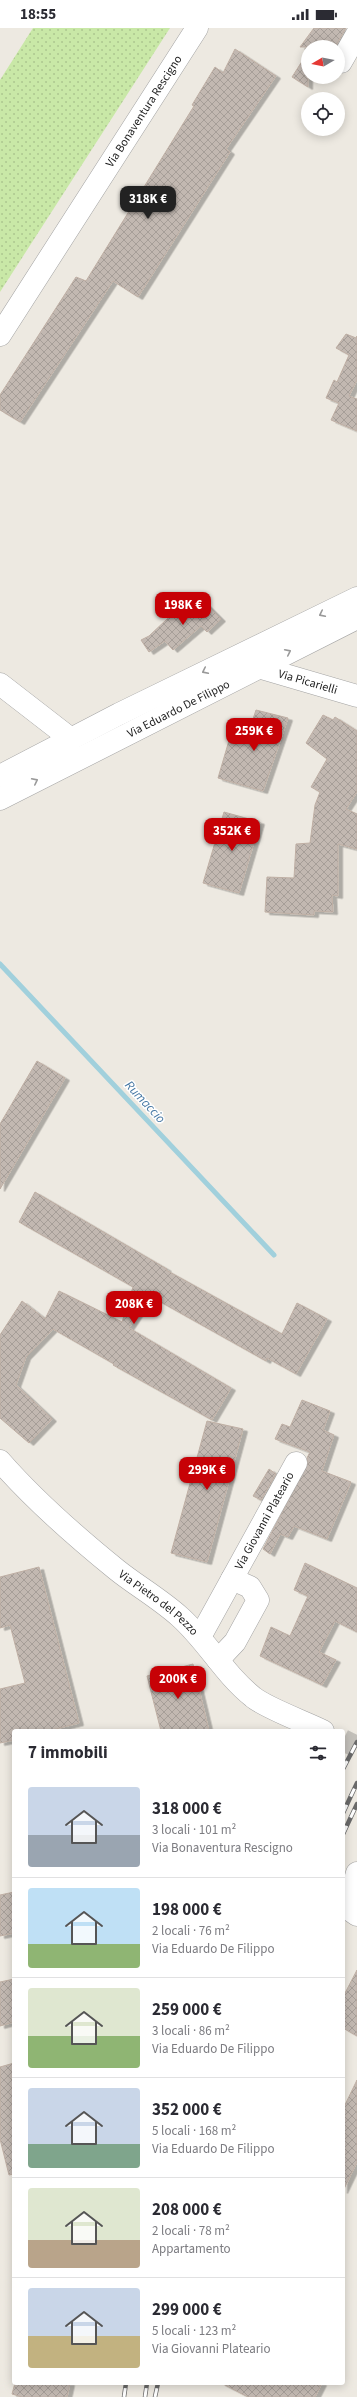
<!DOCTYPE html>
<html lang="it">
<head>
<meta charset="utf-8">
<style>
	:root { --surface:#fff; --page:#f2f2f3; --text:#2b2b33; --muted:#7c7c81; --line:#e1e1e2; --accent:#c70106 }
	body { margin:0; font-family:"Source Sans 3",sans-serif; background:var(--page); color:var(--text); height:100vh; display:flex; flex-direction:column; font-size:15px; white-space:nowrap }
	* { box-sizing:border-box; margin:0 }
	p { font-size:13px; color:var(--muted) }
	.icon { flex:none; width:22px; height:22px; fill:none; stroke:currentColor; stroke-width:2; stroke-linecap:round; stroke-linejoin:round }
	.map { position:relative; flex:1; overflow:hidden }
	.details { position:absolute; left:12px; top:1701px; width:333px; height:656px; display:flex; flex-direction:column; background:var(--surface); border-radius:4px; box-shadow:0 2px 10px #0003 }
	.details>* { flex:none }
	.needle { width:26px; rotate:260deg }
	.buttons { position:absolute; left:301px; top:12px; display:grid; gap:8px }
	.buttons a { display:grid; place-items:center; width:44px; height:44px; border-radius:50%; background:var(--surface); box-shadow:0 2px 10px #0003; font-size:20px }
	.price { position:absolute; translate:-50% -34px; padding:0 9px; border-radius:8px; background:var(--accent); color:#fff; font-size:13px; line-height:26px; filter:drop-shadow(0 1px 2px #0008) }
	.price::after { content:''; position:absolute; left:50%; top:24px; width:12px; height:9px; margin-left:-6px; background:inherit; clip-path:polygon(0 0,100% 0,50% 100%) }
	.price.active { background:#222; color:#fff }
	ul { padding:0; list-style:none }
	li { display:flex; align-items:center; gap:12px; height:100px; padding:0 16px }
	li+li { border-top:1px solid var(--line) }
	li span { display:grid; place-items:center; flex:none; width:112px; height:80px; border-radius:4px; color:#555 }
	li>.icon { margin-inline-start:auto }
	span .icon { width:48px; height:48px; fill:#fffc; stroke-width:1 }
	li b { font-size:17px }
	h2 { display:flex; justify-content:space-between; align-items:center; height:48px; padding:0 16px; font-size:17px }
	.status { display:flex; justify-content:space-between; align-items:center; height:28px; padding:0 20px; background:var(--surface); direction:ltr }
	.status svg { height:11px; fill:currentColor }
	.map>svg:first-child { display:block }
</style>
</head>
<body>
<div class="status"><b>18:55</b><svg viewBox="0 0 49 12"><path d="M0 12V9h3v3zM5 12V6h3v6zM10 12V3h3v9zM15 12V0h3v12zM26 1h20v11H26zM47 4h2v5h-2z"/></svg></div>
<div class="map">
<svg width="357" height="2369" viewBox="0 0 357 2369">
	<defs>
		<pattern id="grass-dots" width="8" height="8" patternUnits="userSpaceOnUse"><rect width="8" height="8" fill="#c9e8a7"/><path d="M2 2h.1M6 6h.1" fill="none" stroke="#acc68f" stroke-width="1.8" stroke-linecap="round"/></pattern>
		<pattern id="building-cross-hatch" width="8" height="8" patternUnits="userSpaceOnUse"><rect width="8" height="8" fill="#c2b8b1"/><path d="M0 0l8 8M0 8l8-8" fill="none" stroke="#a69e98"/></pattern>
		<filter id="shadow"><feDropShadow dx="4.5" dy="2.5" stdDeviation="0" flood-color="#0004"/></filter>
	</defs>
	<rect width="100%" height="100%" fill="#ede9e1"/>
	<polygon fill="url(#grass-dots)" points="33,0 170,0 0,264 0,52"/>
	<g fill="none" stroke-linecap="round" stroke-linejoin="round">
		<polyline stroke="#a1d0dc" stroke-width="5" points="0,936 274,1227"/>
	</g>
	<g fill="url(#building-cross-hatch)" stroke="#bfafa4" filter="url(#shadow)">
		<polygon points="314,0 346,0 335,19 300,19"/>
		<polygon points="235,21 276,48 226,121 230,124 138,269 113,253 20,394 0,382 0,367 76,249 86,253 194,78 192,77 215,39 223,45"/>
		<polygon points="308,24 308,59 292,49"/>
		<polygon points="346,306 356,310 357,308 357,352 349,368 357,371 357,403 331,392 339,375 326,370 334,352 337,354 349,327 336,320"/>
		<polygon points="200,570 221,591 207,604 201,598 173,622 165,613 149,624 141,612 149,608 167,591"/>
		<polygon points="256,682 288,690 263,763 218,750 230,709 246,712"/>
		<polygon points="323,687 333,692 335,689 357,703 357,764 346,781 357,786 357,821 338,816 338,868 332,867 333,884 314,883 314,887 265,884 267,849 294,850 296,816 310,815 315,777 320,764 311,759 327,731 306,715"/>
		<polygon points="224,784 260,794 239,865 203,855"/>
		<polygon points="37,1033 65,1050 0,1161 0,1096"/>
		<polygon points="35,1164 167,1241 166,1242 282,1306 297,1275 327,1291 296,1346 267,1330 266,1333 150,1268 129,1300 231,1360 212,1392 113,1337 114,1336 53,1301 26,1329 16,1357 52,1391 29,1415 0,1390 0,1307 22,1273 45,1291 59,1263 122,1294 133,1259 19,1194"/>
		<polygon points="302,1372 330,1383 323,1402 334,1407 322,1443 351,1454 327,1511 294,1498 288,1509 280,1506 270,1526 263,1521 308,1435 307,1430 310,1424 275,1411 282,1396 290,1399"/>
		<polygon points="207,1393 243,1401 207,1534 171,1525"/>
		<polygon points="269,1441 276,1446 261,1472 253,1468"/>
		<polygon points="305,1535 357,1560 357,1604 335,1593 319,1624 336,1632 322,1657 260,1628 271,1599 290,1608 308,1568 294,1562"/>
		<polygon points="39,1539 79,1695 48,1703 14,1703 14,1712 0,1715 0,1661 25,1655 10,1597 0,1600 0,1549"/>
		<polygon points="193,1636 209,1703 161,1703 147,1648"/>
		<polygon points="14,1864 14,1905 0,1908 0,1867"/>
		<polygon points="357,1942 357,2008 343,2000 343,1969"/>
		<polygon points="14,1951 14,1994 0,1998 0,1954"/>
		<polygon points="14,2035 14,2146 9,2147 0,2111 0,2039"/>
		<polygon points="357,2052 357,2134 343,2163 343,2081"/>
		<polygon points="15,2355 70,2355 67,2369 22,2369 12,2366"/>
		<polygon points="221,2355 322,2355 315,2369 248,2369"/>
	</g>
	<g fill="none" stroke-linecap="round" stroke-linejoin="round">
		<polyline stroke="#c3c0ba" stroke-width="22" stroke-dasharray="22 11" stroke-linecap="butt" points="343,1712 357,1719"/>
		<defs>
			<g id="minor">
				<polyline points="341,34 357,6"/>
				<path id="s1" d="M0,307L197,0"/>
				<path id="s2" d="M258,639L357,668"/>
				<polyline points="0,656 71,711"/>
				<polyline points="0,748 119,686 357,570"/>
				<path id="s3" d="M0,771L357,590"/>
				<path id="s4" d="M0,1433C35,1473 75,1508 117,1542C137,1558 160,1571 180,1589C207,1613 224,1646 253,1669C266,1680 305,1694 323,1703"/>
				<path id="s5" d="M200,1609L296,1435"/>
				<polyline points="218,1632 235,1614 258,1572 250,1559 232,1551"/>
				<polyline points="357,1845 347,1880 357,1887"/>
			</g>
		</defs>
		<use href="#minor" stroke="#a3a3a3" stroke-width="23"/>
		<use href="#minor" stroke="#fff" stroke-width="22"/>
		<defs>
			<g id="rail">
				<polyline points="343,1741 357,1714"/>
				<polyline points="343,1785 357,1755"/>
				<polyline points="343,1806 357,1776"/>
				<polyline points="124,2369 126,2355"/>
				<polyline points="145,2369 147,2355"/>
				<polyline points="155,2369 158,2355"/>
			</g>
		</defs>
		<use href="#rail" stroke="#6a6a6a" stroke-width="4.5"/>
		<use href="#rail" stroke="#fff" stroke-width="3" stroke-dasharray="9" stroke-linecap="butt"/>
	</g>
	<defs><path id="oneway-chevron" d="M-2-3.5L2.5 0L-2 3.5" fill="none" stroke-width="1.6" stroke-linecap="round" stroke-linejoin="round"/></defs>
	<g stroke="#999">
		<use href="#oneway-chevron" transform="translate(322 586) rotate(154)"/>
		<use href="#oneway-chevron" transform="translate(288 624) rotate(-26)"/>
		<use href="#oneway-chevron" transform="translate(205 643) rotate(154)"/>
		<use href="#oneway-chevron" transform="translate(35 753) rotate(-27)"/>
	</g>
	<g text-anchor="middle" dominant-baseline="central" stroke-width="3" stroke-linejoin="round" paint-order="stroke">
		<g font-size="12" fill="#1c1c1c" stroke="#fff">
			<text stroke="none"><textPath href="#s1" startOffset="266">Via Bonaventura Rescigno</textPath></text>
			<text stroke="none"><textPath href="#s2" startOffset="52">Via Picarielli</textPath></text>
			<text stroke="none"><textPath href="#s3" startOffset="200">Via Eduardo De Filippo</textPath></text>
			<text stroke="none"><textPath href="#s5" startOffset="133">Via Giovanni Plateario</textPath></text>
			<text stroke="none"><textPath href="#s4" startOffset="213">Via Pietro del Pezzo</textPath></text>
		</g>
		<g font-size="13" font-style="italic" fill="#4677a3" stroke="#fff">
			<text transform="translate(145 1074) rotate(47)">Rumaccio</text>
		</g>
	</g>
</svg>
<div class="buttons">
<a><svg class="needle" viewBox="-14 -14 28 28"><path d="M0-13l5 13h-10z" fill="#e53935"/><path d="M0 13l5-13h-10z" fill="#7c7c81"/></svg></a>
<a><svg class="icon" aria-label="locate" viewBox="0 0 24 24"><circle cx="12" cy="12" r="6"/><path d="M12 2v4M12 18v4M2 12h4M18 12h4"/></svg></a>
</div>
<b class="price active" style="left:148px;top:192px">318K €</b>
<b class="price" style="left:183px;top:598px">198K €</b>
<b class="price" style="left:254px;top:724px">259K €</b>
<b class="price" style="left:232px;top:824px">352K €</b>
<b class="price" style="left:134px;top:1297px">208K €</b>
<b class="price" style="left:207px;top:1463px">299K €</b>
<b class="price" style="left:178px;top:1672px">200K €</b>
<section class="details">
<h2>7 immobili<svg class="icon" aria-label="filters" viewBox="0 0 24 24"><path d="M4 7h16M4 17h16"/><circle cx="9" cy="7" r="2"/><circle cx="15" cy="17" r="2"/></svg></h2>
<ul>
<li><span style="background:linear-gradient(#c9d6e8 60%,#9aa5b1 0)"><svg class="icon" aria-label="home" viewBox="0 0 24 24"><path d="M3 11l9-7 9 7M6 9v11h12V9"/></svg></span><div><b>318 000 €</b><p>3 locali · 101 m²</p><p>Via Bonaventura Rescigno</p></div></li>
<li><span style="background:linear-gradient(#bfe0f5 70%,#8fb573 0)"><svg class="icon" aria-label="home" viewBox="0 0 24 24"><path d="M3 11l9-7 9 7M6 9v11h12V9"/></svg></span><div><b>198 000 €</b><p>2 locali · 76 m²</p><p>Via Eduardo De Filippo</p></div></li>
<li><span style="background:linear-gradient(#dfe7d0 60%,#8fb573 0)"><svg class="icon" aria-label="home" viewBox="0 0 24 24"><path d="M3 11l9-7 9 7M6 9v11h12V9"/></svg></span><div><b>259 000 €</b><p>3 locali · 86 m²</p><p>Via Eduardo De Filippo</p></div></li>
<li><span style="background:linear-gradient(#c9d6e8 70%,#7fa58c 0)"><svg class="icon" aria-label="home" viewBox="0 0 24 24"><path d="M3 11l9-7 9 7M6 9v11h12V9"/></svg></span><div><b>352 000 €</b><p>5 locali · 168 m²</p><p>Via Eduardo De Filippo</p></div></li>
<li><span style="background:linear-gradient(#dfe7d0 65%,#b9a48a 0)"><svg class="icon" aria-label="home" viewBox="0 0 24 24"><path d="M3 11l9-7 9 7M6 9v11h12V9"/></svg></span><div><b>208 000 €</b><p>2 locali · 78 m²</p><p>Appartamento</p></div></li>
<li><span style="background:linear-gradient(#c9d6e8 60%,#c2b280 0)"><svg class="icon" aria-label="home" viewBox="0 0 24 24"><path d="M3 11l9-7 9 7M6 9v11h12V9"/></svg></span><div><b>299 000 €</b><p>5 locali · 123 m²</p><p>Via Giovanni Plateario</p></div></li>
</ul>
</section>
</div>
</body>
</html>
